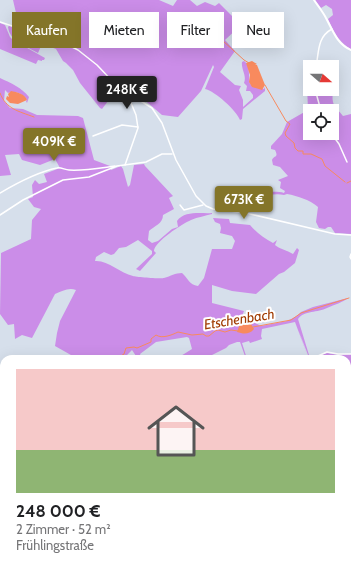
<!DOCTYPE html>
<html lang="de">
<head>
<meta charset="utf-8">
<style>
	:root { --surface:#fff; --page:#f6f6f6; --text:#202124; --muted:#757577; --line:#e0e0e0; --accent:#847529 }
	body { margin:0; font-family:Cabin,sans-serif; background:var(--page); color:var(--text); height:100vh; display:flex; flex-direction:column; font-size:15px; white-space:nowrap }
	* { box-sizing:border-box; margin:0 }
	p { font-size:13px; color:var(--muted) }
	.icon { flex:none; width:22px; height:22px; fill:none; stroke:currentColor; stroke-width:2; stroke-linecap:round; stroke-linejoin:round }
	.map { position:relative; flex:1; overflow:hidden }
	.drawer { position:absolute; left:0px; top:355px; width:351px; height:220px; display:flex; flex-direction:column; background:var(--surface); border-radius:12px 12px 0 0; box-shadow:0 4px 16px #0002 }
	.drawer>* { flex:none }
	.banner { position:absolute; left:12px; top:12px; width:327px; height:36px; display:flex; gap:8px }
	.needle { width:26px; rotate:110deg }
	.tools { position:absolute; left:303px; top:60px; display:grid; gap:8px }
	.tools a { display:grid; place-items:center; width:36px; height:36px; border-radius:0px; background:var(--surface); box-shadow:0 4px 16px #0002; font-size:20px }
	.price { position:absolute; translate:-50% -34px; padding:0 9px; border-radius:4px; background:var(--accent); color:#fff; font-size:13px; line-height:26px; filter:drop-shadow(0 1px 2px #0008) }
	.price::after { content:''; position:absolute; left:50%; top:24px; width:12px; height:9px; margin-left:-6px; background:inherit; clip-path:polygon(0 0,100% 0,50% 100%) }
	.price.on { background:#222; color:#fff }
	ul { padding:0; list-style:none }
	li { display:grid; align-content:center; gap:8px; height:212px; padding:0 16px }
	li+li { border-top:1px solid var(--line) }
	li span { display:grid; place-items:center; height:124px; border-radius:0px; color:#555 }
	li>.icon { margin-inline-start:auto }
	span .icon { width:72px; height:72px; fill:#fffc; stroke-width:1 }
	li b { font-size:17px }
	.chip { padding:0 14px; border-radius:0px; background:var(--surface); box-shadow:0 4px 16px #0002; font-size:14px; line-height:36px }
	.chip.on { background:var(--accent); color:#fff }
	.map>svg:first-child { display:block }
</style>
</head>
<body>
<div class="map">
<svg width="351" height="575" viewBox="0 0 351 575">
	<rect width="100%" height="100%" fill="#d6dfeb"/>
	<g fill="#cb8de8" fill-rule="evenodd">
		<path d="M13,0H159L173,6L177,0H190L197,6L205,2L215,6L219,3L241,25L225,40L235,51L220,72L235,85L241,86L239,90L243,100V107L253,98V95L250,91H246L247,86L244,83C247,75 241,70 242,62L244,61C251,66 248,76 250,84L264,89L265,87V91L243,109L242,119L240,120C237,111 215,91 205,89L214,67L213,65L201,91L178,117L162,115L141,97L118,82L115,86L116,89L115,92L102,109L100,108L80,83L73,70L66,63L63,61L56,49L42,44L38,53C26,46 10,42 8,27L9,26L35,34L41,24L16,13Z"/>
		<path d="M315,0H351V49C339,43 334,32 328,19L333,15L332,9L326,5L321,8Z"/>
		<polygon points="0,23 5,25 10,37 13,40 45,58 44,60 42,60 42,61 38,60 36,64 0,49"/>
		<path d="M0,78C11,83 22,88 29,97L27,103L26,101L27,100C24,94 14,90 8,93L5,90L4,101L10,108L23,109L37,115L78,116L83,118L94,160L110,166L111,170L121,166L123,169L128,187L130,185L134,165L144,164L145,166L173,196L169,198L174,209L163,215C163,224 154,226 149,231L148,240L152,243L158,241L172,229L178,227L177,221C185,210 202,214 212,213V214C205,216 198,217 191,220C182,224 154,242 154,251L156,253L140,271L136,269L152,254V251L138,240L126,247L119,248L114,254L111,255L104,252L96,257L95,261C108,260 120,273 133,276C136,277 161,279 164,278C171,276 175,273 182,273C188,278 189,285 198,286L204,278L212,249H232L235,241L232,236L220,233L221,228L220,224L215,222L213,218L229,219L230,223L250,225C256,232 263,238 273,243L277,240L275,245C279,249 287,250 293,254L297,248L299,250L295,263L284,272L279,274L256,294L232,291L212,285V303L244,311L242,316L261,326L287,321L297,316L301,312L313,307L348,298C342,303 335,304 327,308C318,313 304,310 298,319L309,355H308L298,329L308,357L295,322L262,329L261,336L262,339L250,343L249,341L242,343L247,359H246L240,342H237L229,345L226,348L204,359H176L192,349L189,338L187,337L156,342L140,354L142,359H138L132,350L123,359H78L55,346L57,333L60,321L76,290C69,287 62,291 55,294L32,338L22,335L15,339L14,324L8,325L0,314L1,253L31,239L32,220L41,209L34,207L28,199L33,197L32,185L35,180L39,184L47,182L44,174L60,168L55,159L40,165L22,160L19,154L5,155L11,175L0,176Z"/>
		<path d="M332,78C336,85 331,94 333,102C334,107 340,112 343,116L351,114V234L335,233L331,227H328L325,229L319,228L316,222L318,207C310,200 298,196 287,194L284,195C276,193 269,196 262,194L260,196L246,195L252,192L254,190C265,194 275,190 284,193L285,191L280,188L281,182L278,180L288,176L280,167L273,165L272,160C274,155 279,158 275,150L271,149V146L282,134L287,122L308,110L307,85L310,82V89H332ZM310,111H332V133H310Z"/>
		<polygon points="327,353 338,355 351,354 351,424 347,433 347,419 350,419 347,418 347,359 320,359 321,355"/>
		<polygon points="347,549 351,555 351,562 348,565 348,568 350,571 351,567 350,575 222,575 220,571 347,571"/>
		<polygon points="4,555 4,571 218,571 220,575 0,575 0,557"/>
	</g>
	<g fill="#f88a5e">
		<polygon points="252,61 257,64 255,65 257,65 265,85 262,90 252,87 249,82 250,75 246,63"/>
		<path d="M11,91C17,92 25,94 27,100L18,104L10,103L6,99L7,96L9,97L8,94Z"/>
		<path d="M244,320L251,324L254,329C249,335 243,334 237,332L241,321Z"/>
	</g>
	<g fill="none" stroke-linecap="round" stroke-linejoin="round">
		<g stroke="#f88a5e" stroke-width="1">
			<polyline points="223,39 222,40 244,60 249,63"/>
			<polyline points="265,85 286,121 290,124 285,133 286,136 294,143 295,148 298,151 303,151 303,154 311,154 322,159 325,166 345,182"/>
			<path d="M0,93C6,109 18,111 34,117"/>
			<polyline points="347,183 351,181"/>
			<polyline points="253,327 291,320 301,313 349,298"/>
			<polyline points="43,359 45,357 50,357 52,359"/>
			<path d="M116,359L124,354L126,348L134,347L137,348L151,342V339L156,335C162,339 172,335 178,332L192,335L203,334L206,336H209L215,331L218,330L225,332L231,330L238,331"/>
			<polyline points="0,371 4,369"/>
			<polyline points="347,418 348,418 349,405 351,400"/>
			<polyline points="331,571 333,575"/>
		</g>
		<g stroke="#fff" stroke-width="1.5">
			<polyline points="0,22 64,43 78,50 97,65 117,86 152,108 162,123 176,160 196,196 206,206 213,209 246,213 335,234 351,235"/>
			<path d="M316,67C319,52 317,37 332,29"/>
			<polyline points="315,89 321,111"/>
			<polyline points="331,133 339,144 347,162"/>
			<polyline points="93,136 122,125 138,127"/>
			<polyline points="125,165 138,128 136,115 131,103 134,97"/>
			<path d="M0,193C17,183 37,172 57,168C61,167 65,170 69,170C84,171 100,168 115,166"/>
			<polyline points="180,205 184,210 203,205"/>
			<polyline points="0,215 23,200 63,180 89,177 117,166 146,162 162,154 172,154"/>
			<polyline points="351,254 350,257 351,259"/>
			<polyline points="311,359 327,352 338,354 351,354"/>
			<polyline points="0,376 4,375"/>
			<polyline points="0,421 4,422"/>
			<polyline points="219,571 221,575"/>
		</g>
		<path stroke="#fff" stroke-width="2" d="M314,0C318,6 323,12 326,18C333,31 337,44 351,50"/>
	</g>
	<g text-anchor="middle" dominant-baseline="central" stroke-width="4" stroke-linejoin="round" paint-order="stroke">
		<g font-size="14" font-style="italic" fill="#a03b02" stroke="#fff">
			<text transform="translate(239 319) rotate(-9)">Etschenbach</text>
		</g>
	</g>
</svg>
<div class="tools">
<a><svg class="needle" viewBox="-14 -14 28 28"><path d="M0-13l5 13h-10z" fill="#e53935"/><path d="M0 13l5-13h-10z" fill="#757577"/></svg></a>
<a><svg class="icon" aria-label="locate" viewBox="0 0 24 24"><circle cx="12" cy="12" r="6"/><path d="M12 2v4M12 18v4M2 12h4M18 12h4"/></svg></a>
</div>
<b class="price on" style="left:127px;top:110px">248K €</b>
<b class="price" style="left:54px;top:162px">409K €</b>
<b class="price" style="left:244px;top:220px">673K €</b>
<div class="banner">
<a class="chip on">Kaufen</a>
<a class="chip">Mieten</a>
<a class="chip">Filter</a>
<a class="chip">Neu</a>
</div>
<section class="drawer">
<ul>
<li><span style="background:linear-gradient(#f6c9c9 65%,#8fb573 0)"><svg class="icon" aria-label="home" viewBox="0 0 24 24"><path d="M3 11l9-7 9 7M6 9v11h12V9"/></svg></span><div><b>248 000 €</b><p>2 Zimmer · 52 m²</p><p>Frühlingstraße</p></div></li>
</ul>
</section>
</div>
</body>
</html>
